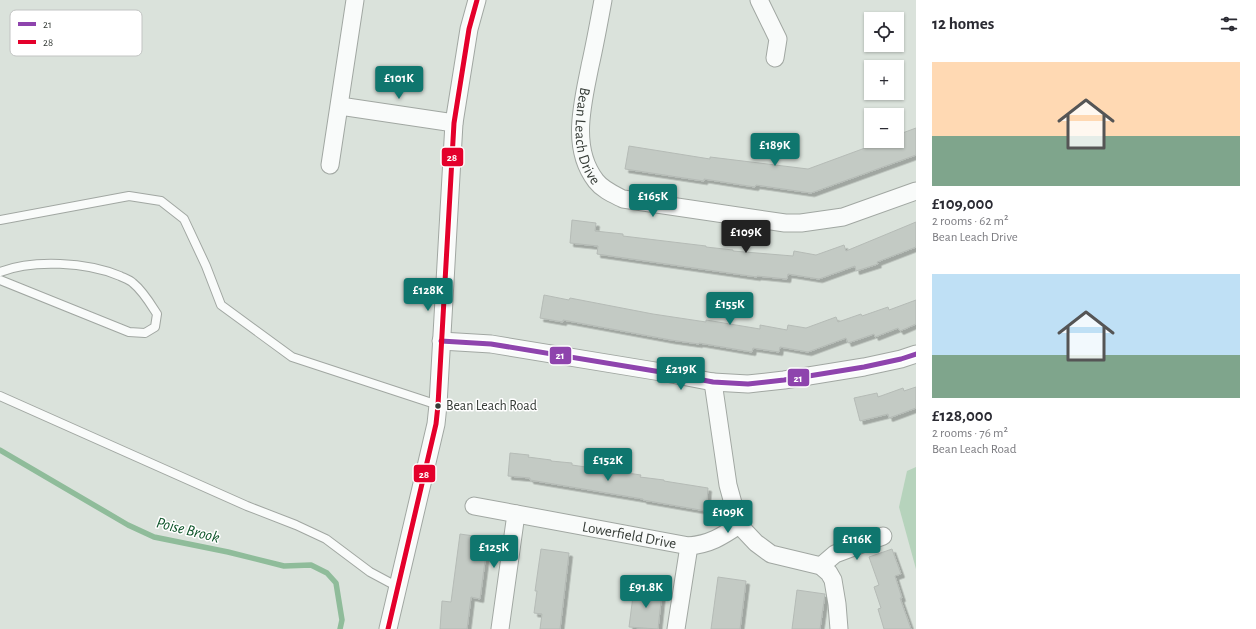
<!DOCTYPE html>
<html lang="en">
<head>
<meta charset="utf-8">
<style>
	:root { --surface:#fff; --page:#f7f7f7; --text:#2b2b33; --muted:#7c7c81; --accent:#0f766e }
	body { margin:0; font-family:"Alegreya Sans",sans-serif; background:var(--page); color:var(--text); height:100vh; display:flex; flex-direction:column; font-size:15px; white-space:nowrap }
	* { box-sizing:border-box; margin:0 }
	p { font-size:13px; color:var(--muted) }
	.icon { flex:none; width:22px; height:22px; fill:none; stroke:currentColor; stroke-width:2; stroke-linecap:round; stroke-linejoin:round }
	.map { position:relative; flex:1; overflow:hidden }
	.details { display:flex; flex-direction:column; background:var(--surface); width:340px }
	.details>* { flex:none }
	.tools { position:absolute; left:864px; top:12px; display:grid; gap:8px }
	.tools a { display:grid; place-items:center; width:40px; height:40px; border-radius:0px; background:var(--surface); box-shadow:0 1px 3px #0004; font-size:20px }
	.price { position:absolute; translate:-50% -34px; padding:0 9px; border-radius:4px; background:var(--accent); color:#fff; font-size:13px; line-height:26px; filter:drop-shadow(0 1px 2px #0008) }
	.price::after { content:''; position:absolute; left:50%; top:24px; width:12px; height:9px; margin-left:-6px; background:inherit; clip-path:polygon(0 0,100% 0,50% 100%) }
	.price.active { background:#222; color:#fff }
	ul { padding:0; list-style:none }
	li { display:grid; align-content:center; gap:8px; height:212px; padding:0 16px }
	li span { display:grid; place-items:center; height:124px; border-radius:0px; color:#555 }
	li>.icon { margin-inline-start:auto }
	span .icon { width:72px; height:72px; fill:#fffc; stroke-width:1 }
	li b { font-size:17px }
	h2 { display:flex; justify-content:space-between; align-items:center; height:48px; padding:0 16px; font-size:17px }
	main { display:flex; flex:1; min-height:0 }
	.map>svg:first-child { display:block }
</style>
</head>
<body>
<main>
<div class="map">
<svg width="916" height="629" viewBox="0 0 916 629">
	<defs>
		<filter id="shadow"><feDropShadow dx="3.5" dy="3.5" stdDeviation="0" flood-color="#0004"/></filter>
	</defs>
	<rect width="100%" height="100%" fill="#dae2db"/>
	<polygon fill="#b6d3bc" points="916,467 916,569 899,507 907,471"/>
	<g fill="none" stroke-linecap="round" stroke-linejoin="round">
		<polyline stroke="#8fbc9a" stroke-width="5.5" points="0,450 128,525 154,537 228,552 284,566 311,565 327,573 336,583 342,620 340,629"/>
	</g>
	<g fill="#c3cac4" stroke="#b5bbb6" filter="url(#shadow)">
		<polygon points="916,128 916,155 811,193 756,185 755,187 704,179 704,181 625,169 629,146 710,159 710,157 808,169 884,141 897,141 897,135"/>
		<polygon points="572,220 596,223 595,231 623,234 623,236 706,246 706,247 733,250 733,251 793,256 794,251 816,255 844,245 846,251 916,222 916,247 877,262 878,264 856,271 855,266 819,279 788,274 787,279 757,276 757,277 597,254 598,246 570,243"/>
		<polygon points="544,295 569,300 570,298 653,314 706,322 706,320 760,329 760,325 787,330 788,325 806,328 836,317 838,322 861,314 862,316 888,307 889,310 916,300 916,324 900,331 898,328 875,337 874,334 848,343 846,338 808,352 780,347 779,352 753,348 752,352 699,343 699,344 671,340 563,320 563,322 540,318"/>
		<polygon points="916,387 916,408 889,418 888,414 860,421 854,398 877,393 878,397 903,388 904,391"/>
		<polygon points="510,453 529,455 528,457 551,460 551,461 572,463 572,465 641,475 640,477 664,480 664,481 708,488 706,511 643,500 643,499 530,480 530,478 508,476"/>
		<polygon points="460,534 488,538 480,599 471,597 467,629 440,629 442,601 451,602"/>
		<polygon points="541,549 569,553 560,629 540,629 542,614 534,613 537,591 535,591"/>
		<polygon points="892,549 901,574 895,576 902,598 900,598 911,629 884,629 878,609 881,608 874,587 879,585 869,557"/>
		<polygon points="718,577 746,581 740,629 711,629"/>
		<polygon points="634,588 662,592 658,629 629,627"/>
		<polygon points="797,590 825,594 820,629 792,629"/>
	</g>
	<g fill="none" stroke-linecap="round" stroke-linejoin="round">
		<defs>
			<g id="service">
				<polyline points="0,220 129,196 161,201 184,219 206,266 221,305 292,357 438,405"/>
				<path d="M0,272C33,259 87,262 120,276C124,278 130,280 133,283C143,291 150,303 157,314L155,327L145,333L129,332L0,280"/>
				<polyline points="0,396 247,506 296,525 326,539 370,572 398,587"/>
			</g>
			<g id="minor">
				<path id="s1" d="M603,0C599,22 595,44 590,66C583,102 570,148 596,181C603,190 613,194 623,199L785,223H801L843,217L916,191"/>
				<polyline points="759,0 778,39 775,58"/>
				<polyline points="340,106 454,123"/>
				<polyline points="330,165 355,0"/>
				<polyline points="441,341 491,344 661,372 713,382 748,384 784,380 864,367 901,359 916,354"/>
				<polyline points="713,382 728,485 739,525 756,543 771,554 821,566 829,573 833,580 837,604 839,629"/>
				<path id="s2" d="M474,506L689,546C710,544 721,537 739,525"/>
				<polyline points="821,566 835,554 883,536"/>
				<polyline points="388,629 436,424 438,405 454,123 469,29 477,0"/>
				<polyline points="500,629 516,514"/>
				<polyline points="676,629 689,546"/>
			</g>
		</defs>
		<use href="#service" stroke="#a1a7a2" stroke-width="10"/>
		<use href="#minor" stroke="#a1a7a2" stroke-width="19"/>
		<use href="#service" stroke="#f9fbfa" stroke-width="8"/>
		<use href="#minor" stroke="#f9fbfa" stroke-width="17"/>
		<defs>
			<polyline id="bus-1" points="441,341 491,344 661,372 713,382 748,384 784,380 864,367 901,359 916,354"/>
			<polyline id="bus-2" points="388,629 436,424 438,405 454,123 469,29 477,0"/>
		</defs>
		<use href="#bus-1" stroke="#fff" stroke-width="8"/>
		<use href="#bus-2" stroke="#fff" stroke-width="8"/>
		<use href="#bus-1" stroke="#8e44ad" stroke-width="5"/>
		<use href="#bus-2" stroke="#e4002b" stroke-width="5"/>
	</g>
	<circle fill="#353b36" stroke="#fff" stroke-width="1.5" cx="438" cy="406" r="3.5"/>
	<g text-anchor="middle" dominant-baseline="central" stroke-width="3" stroke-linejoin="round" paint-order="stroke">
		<g font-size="14" fill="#353b36" stroke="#fff" text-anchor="start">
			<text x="446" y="406">Bean Leach Road</text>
		</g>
		<g font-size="15" fill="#353b36" stroke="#fff">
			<text stroke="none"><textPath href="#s1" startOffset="139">Bean Leach Drive</textPath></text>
			<text stroke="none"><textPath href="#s2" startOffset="158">Lowerfield Drive</textPath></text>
		</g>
		<g font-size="16" font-style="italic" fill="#0c5328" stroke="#fff">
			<text transform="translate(188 530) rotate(14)">Poise Brook</text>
		</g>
	</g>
	<rect x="10" y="10" width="132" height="46" rx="6" fill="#fff" stroke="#c2c4c3" stroke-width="1"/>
	<rect x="18" y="22" width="18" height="4" fill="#8e44ad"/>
	<rect x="18" y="40" width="18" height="4" fill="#e4002b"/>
	<g font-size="11" fill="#353b36">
		<text x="43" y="28">21</text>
		<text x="43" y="46">28</text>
	</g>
	<g stroke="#fff" stroke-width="1.5">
		<rect x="441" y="147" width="23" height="20" rx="4" fill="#e4002b"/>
		<rect x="549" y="346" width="23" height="19" rx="4" fill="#8e44ad"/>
		<rect x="787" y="368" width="23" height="19" rx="4" fill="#8e44ad"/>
		<rect x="413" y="464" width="23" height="19" rx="4" fill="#e4002b"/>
	</g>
	<g font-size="11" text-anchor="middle" font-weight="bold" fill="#fff">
		<text x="452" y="161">28</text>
		<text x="560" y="359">21</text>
		<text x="798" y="382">21</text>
		<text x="424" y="478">28</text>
	</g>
</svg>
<div class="tools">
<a><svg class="icon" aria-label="locate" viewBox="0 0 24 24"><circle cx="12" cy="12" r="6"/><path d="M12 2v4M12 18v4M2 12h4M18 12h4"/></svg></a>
<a>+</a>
<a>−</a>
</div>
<b class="price" style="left:399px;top:100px">£101K</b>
<b class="price" style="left:775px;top:167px">£189K</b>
<b class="price" style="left:653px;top:218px">£165K</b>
<b class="price active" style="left:746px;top:254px">£109K</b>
<b class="price" style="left:428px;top:312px">£128K</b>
<b class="price" style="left:730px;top:326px">£155K</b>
<b class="price" style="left:681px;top:391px">£219K</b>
<b class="price" style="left:608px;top:482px">£152K</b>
<b class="price" style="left:728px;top:534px">£109K</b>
<b class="price" style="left:857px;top:561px">£116K</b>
<b class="price" style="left:494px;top:569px">£125K</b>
<b class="price" style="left:646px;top:609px">£91.8K</b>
</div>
<section class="details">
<h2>12 homes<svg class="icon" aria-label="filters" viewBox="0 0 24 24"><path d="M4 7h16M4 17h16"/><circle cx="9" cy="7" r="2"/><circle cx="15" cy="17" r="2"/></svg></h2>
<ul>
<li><span style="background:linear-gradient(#ffd9b3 60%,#7fa58c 0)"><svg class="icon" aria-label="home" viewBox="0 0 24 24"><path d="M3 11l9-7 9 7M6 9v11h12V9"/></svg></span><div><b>£109,000</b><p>2 rooms · 62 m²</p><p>Bean Leach Drive</p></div></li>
<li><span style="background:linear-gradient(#bfe0f5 65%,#7fa58c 0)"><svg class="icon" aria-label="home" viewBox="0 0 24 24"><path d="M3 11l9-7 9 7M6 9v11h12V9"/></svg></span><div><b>£128,000</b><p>2 rooms · 76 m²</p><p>Bean Leach Road</p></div></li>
</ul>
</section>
</main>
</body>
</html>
